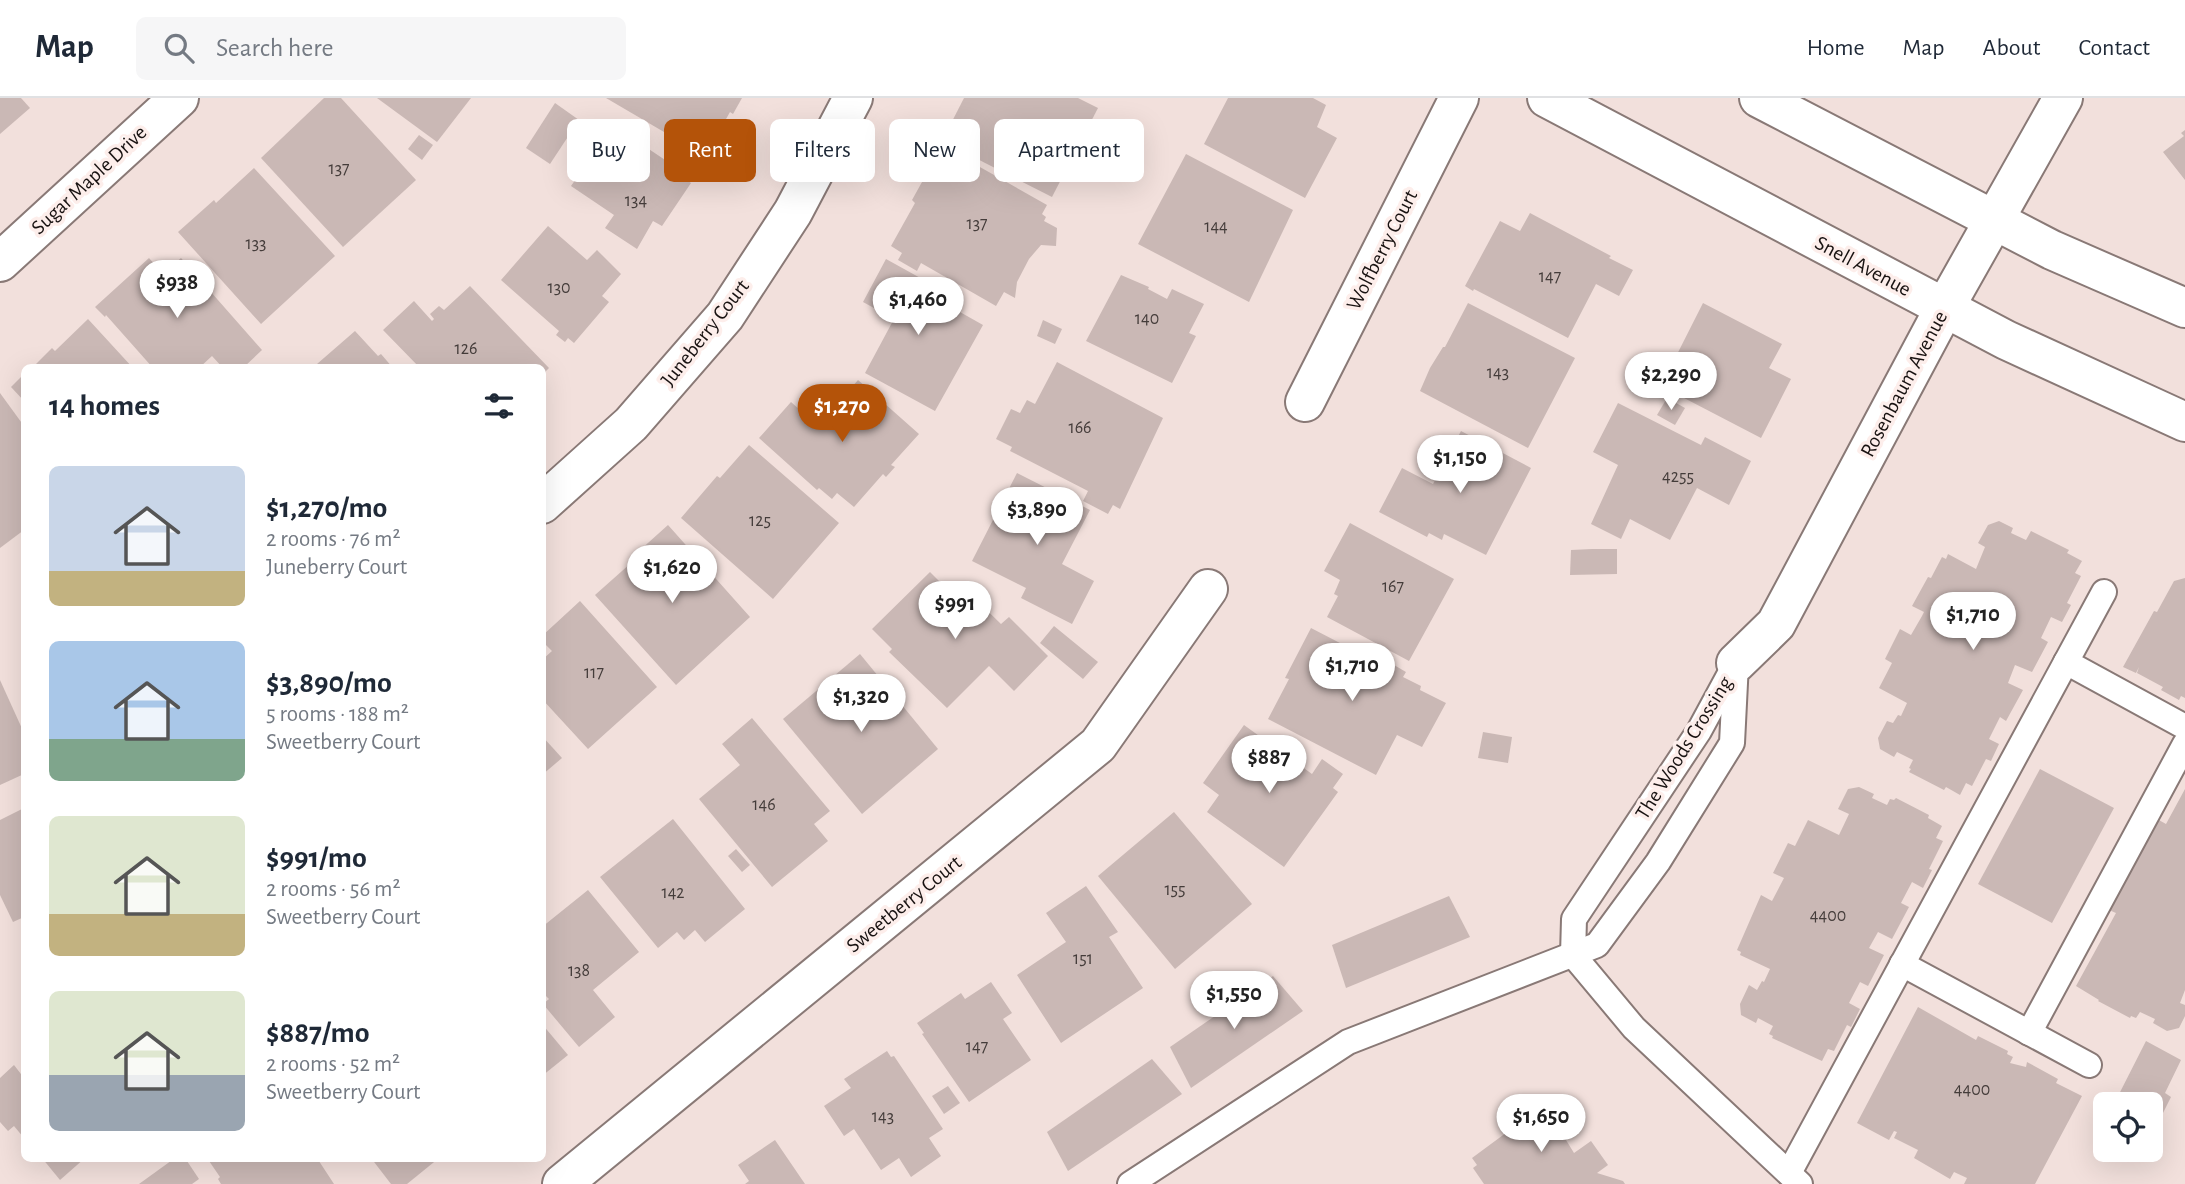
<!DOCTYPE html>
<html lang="en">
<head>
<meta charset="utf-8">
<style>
	:root { --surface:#fff; --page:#f6f6f7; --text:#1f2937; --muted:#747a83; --line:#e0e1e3; --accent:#b45309 }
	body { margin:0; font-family:"Alegreya Sans",sans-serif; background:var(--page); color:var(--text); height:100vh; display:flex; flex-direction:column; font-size:26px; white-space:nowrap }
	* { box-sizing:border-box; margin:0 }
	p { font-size:23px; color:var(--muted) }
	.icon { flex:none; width:38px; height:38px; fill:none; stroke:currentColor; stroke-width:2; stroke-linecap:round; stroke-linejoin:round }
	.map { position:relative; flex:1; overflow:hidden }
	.side { position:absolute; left:21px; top:266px; width:525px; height:798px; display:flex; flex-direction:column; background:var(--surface); border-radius:10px; box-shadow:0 7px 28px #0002 }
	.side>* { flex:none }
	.hud { position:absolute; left:567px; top:21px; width:665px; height:63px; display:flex; gap:14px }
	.fabs { position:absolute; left:2093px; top:994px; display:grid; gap:14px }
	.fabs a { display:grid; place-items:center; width:70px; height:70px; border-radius:10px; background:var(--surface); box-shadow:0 7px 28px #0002; font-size:35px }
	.price { position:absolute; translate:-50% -60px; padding:0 16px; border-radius:24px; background:#fff; color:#222; font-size:23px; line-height:46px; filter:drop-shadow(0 2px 4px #0008) }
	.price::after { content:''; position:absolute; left:50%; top:42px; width:21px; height:16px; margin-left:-10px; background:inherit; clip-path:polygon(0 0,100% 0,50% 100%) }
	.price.on { background:var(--accent); color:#fff }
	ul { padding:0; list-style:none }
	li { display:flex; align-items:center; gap:21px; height:175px; padding:0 28px }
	li span { display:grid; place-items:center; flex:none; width:196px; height:140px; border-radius:10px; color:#555 }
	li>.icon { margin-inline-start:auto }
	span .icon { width:84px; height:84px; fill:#fffc; stroke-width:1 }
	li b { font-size:30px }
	h2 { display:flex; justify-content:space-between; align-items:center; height:84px; padding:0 28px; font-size:30px }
	.chip { padding:0 24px; border-radius:10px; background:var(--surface); box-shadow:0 7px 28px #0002; font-size:24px; line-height:63px }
	.chip.on { background:var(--accent); color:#fff }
	header { display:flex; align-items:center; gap:42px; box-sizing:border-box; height:98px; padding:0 35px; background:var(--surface); border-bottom:2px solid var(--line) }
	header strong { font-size:33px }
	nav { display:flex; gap:38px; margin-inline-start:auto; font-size:24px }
	.search { width:490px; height:63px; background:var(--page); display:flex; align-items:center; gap:18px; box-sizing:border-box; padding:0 24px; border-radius:10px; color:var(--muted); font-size:26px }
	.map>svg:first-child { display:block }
</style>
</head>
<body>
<header>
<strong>Map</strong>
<div class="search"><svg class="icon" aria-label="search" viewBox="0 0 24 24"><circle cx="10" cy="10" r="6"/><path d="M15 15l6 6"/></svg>Search here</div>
<nav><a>Home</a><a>Map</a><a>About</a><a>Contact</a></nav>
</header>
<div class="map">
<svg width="2185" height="1086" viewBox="0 0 2185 1086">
	<rect width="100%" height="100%" fill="#f2e0dc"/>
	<g fill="#cab8b5">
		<polygon points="0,0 21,0 30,10 0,36"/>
		<polygon points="324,0 341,0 416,82 343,149 261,60"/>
		<polygon points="377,0 471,0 437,44"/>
		<polygon points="606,0 742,0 733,16 730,14 705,58"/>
		<polygon points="964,0 1078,0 1098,10 1052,99 942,43"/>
		<polygon points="1228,0 1313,0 1326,7 1317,29 1337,40 1305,100 1204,46"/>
		<polygon points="555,5 579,22 550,66 526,50"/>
		<polygon points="613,27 683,74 681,78 691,85 662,128 653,123 637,151 605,130 614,117 571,88"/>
		<polygon points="2185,32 2185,82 2163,54 2184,38 2181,35"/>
		<polygon points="419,37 433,47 422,62 408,51"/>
		<polygon points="948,51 1047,107 1042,116 1046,119 1044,123 1057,130 1056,148 1041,147 1029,161 1017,184 1015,200 1004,194 996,208 921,165 917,173 898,162 902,155 891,148 915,105 912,102 937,57 943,60"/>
		<polygon points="1186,56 1293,112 1249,204 1138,146"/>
		<polygon points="254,70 335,158 261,226 178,134 214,102 216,105"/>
		<polygon points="1530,115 1611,158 1609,160 1633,172 1619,198 1596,186 1568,240 1474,191 1473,193 1465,188 1500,123 1520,133"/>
		<polygon points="548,128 587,162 597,152 621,176 602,198 609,204 574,245 568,240 565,244 556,237 559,233 501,182"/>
		<polygon points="149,160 163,176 181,160 262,252 243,270 223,270 212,258 199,270 153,270 106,217 105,219 95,209"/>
		<polygon points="886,161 933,187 928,196 983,227 935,313 865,275 894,221 863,204"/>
		<polygon points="1121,177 1149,189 1148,191 1167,201 1172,191 1204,206 1189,235 1196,238 1172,285 1086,243"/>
		<polygon points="470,188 549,270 542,277 542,270 420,270 383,232 414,203 432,223 434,221 430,216 439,208 444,212"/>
		<polygon points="1468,205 1575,260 1528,350 1420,293 1430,270 1443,249 1445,249"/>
		<polygon points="1703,205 1782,246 1769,270 1791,281 1761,340 1661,288"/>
		<polygon points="88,221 133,270 32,270 52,250 55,253"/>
		<polygon points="1043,222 1062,231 1055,246 1037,238"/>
		<polygon points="355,233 378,258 381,256 393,270 321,270 317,266"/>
		<polygon points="1057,264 1163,320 1120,411 1113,407 1108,416 1083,403 1088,393 1010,353 1012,349 996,341 1011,311 1020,315 1027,302 1035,306"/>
		<polygon points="24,276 24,303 11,289"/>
		<polygon points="858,282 919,336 891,367 895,369 886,379 883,376 854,409 837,395 832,401 819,390 817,392 759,340 791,304 818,328"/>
		<polygon points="0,295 24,328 24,432 0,450"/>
		<polygon points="1667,300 1685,310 1675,327 1657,317"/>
		<polygon points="1618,305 1701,347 1705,339 1751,363 1729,407 1697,390 1670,442 1630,421 1621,441 1591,426 1618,367 1593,354"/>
		<polygon points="1461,333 1531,370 1486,457 1444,436 1442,442 1429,435 1427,439 1379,414 1402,370 1433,386"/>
		<polygon points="749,347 839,425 773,501 681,420 717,378 720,380"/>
		<polygon points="1017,375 1090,412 1062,466 1094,483 1072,526 1021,500 1026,490 972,463"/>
		<polygon points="1999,423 2013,430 2011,435 2026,442 2031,433 2069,452 2067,455 2082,463 2075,475 2081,478 2067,505 2071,507 2062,524 2051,519 2041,540 2048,544 2032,574 2015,567 2008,585 2023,592 2006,623 2000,619 1989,641 1999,646 1991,663 1986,661 1972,688 1966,685 1960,697 1946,689 1944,692 1909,674 1911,671 1909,670 1913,662 1897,654 1894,659 1880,651 1878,640 1887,623 1893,625 1898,617 1901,618 1907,605 1879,590 1892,565 1885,561 1900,531 1911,537 1922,518 1924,514 1912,508 1928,479 1931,480 1942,459 1946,461 1948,456 1976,471 1985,449 1978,445 1988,427"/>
		<polygon points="1350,425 1454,481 1409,563 1327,519 1338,498 1334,496 1340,482 1324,473"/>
		<polygon points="668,427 750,519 676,587 595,497 631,465 629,462"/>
		<polygon points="1592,451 1617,451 1617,476 1570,477 1571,452"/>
		<polygon points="930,474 949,493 958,484 1001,526 1009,519 1048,558 1014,593 989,568 947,610 889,554 892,551 872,531"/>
		<polygon points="2185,480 2185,600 2181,598 2179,602 2161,592 2163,589 2137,575 2139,569 2136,575 2123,569 2154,513 2157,514 2174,483"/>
		<polygon points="580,503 657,589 588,651 542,601 542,562 552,553 542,543 542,538"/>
		<polygon points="1054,528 1098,564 1083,581 1040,545"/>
		<polygon points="1311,530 1392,572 1394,567 1406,574 1403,579 1421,588 1420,592 1446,605 1422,649 1397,637 1376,677 1268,621 1289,581 1285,580"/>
		<polygon points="860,556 938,651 862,716 783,621"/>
		<polygon points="0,582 24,635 24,676 0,687"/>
		<polygon points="752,620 830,713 814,726 828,743 772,789 699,701 740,667 722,646"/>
		<polygon points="1244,627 1312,676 1322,661 1343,676 1333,690 1338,694 1284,769 1207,714 1219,697 1203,685"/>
		<polygon points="1483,634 1512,639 1508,665 1478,660"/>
		<polygon points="542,638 562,660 542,677"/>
		<polygon points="2040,671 2114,710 2052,825 1978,786"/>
		<polygon points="1859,689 1874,696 1872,700 1887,707 1890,701 1894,702 1896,700 1929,717 1928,720 1942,728 1936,740 1943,743 1929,771 1932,772 1923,790 1912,784 1901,805 1909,809 1892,841 1878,834 1869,850 1884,857 1868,888 1860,884 1849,905 1860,911 1851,929 1847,927 1834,953 1828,951 1822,963 1772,940 1773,938 1769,936 1773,928 1758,920 1756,925 1741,917 1740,906 1749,887 1757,892 1762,883 1764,884 1770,871 1740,857 1741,854 1737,852 1761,797 1772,803 1784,780 1773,775 1788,745 1795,748 1808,722 1839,737 1849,716 1838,711 1848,691"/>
		<polygon points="2185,691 2185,892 2180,905 2185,907 2185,918 2179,930 2167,933 2153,925 2155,921 2140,914 2136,920 2131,918 2130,920 2098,903 2099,902 2076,888 2116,815 2109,812 2157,721 2166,726"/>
		<polygon points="24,710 24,819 13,824 0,797 0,722"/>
		<polygon points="1174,714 1252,806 1175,871 1098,778"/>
		<polygon points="673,721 745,811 705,844 695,832 684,842 677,834 658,850 600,779"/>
		<polygon points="736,751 750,767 742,774 728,758"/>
		<polygon points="1086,788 1118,834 1109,839 1143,890 1061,945 1017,877 1066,844 1046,815"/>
		<polygon points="588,792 639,854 593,892 615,919 579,949 543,906 549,901 542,894 542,829"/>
		<polygon points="1449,798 1470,839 1346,890 1332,847"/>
		<polygon points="1273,878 1303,913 1191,990 1170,949"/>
		<polygon points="991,884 1012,915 1003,921 1031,962 969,1004 922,936 924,935 917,925 961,895 965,901"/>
		<polygon points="1918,909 1976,942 1978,938 2008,953 2007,956 2013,959 2010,965 2026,969 2027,964 2058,981 2056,985 2082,998 2035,1086 1964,1086 1967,1080 1954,1074 1950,1081 1914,1060 1918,1052 1894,1040 1897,1034 1894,1033 1889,1042 1857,1025"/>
		<polygon points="542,926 568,957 542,978"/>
		<polygon points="2146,943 2181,962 2165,995 2171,999 2151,1039 2151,1006 2114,1006"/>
		<polygon points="887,953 891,959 894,958 943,1031 929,1040 941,1058 911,1079 899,1060 881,1072 854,1031 844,1038 824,1008 851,990 844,981"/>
		<polygon points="1152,961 1182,996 1068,1073 1047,1034"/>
		<polygon points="14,967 24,980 24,1040 14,1028 8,1033 0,1024 0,980"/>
		<polygon points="948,988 960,1005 944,1016 932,998"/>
		<polygon points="1522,1006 1575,1016 1571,1039 1566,1042 1574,1055 1591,1043 1608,1067 1597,1075 1623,1083 1625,1086 1484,1086 1473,1070 1477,1067 1472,1060 1518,1026"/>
		<polygon points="775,1042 805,1086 745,1086 749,1083 738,1067"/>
		<polygon points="42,1060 85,1060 60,1082"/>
		<polygon points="175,1060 185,1060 199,1081 192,1086 139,1086"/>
		<polygon points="207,1060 317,1060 334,1086 221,1086 218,1081 220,1079"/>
		<polygon points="371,1060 439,1060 407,1086 391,1086"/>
	</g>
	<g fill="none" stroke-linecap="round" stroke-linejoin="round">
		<defs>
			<g id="lane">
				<polyline points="2066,564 2185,629"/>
				<polyline points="1732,572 1699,633 1574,821 1573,857 1634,930 1800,1086"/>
				<polyline points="1902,866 2089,967"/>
				<polyline points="2029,935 2185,646"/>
				<polyline points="1789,1075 2104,494"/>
				<polyline points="1130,1086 1348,944 1597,847 1658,764 1732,645 1736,565"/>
			</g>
			<g id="street">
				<polyline points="0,164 179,0"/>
				<polyline points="1305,304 1459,0"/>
				<polyline points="542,406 631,326 725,218 793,114 853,0"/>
				<polyline points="1736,565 1776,526 1944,211 2063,0"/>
				<polyline points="562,1086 1098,647 1208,491"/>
			</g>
			<g id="secondary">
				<polyline points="1547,0 2006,242 2185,324"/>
				<polyline points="1759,0 2052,152 2185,210"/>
			</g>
		</defs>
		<use href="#lane" stroke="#897976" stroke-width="28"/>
		<use href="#street" stroke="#897976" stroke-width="42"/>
		<use href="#secondary" stroke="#897976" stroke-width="42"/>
		<use href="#lane" stroke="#fff" stroke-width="24"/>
		<use href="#street" stroke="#fff" stroke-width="38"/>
		<use href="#secondary" stroke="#fff" stroke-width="38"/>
	</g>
	<g text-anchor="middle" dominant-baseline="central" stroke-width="7" stroke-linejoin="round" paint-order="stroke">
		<g font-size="18" fill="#443c3a">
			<text x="339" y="71">137</text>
			<text x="636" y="103">134</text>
			<text x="977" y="126">137</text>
			<text x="1216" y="129">144</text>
			<text x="256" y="146">133</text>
			<text x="1550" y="179">147</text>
			<text x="559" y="190">130</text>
			<text x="1147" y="221">140</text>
			<text x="466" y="251">126</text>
			<text x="1498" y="275">143</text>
			<text x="1080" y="330">166</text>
			<text x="1678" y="379">4255</text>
			<text x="760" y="423">125</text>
			<text x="1393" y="489">167</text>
			<text x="594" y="575">117</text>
			<text x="764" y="707">146</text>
			<text x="1175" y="792">155</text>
			<text x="673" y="795">142</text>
			<text x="1828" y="818">4400</text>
			<text x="1083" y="861">151</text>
			<text x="579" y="873">138</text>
			<text x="977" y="949">147</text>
			<text x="1972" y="992">4400</text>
			<text x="883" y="1019">143</text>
		</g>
		<g font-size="21" fill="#181211" stroke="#fdeeeb">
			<text transform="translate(89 82) rotate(-43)">Sugar Maple Drive</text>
			<text transform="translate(1382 152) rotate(-63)">Wolfberry Court</text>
			<text transform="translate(1863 168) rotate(28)">Snell Avenue</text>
			<text transform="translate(705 235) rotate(-52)">Juneberry Court</text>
			<text transform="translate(1904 286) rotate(-62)">Rosenbaum Avenue</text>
			<text transform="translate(1684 650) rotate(-58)">The Woods Crossing</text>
			<text transform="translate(904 806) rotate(-39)">Sweetberry Court</text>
		</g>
	</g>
</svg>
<div class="fabs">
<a><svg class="icon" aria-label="locate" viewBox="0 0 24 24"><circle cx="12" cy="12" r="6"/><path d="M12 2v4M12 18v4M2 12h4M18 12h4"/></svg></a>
</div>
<b class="price" style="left:177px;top:222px">$938</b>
<b class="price" style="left:918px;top:239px">$1,460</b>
<b class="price" style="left:1671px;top:314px">$2,290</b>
<b class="price on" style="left:842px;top:346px">$1,270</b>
<b class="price" style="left:1460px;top:397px">$1,150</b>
<b class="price" style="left:1037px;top:449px">$3,890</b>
<b class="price" style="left:672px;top:507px">$1,620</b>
<b class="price" style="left:955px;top:543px">$991</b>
<b class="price" style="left:1973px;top:554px">$1,710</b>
<b class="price" style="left:1352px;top:605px">$1,710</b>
<b class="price" style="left:861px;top:636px">$1,320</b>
<b class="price" style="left:1269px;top:697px">$887</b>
<b class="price" style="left:1234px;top:933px">$1,550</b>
<b class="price" style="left:1541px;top:1056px">$1,650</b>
<div class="hud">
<a class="chip">Buy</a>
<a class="chip on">Rent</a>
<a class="chip">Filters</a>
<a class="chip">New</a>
<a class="chip">Apartment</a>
</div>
<section class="side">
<h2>14 homes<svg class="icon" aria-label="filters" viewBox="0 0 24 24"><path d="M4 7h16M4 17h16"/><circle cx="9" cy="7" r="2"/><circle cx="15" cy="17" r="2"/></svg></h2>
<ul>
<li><span style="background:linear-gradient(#c9d6e8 75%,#c2b280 0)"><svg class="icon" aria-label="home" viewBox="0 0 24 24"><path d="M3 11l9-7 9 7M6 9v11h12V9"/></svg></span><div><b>$1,270/mo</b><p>2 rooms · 76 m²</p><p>Juneberry Court</p></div></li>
<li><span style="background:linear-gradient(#a9c7e8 70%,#7fa58c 0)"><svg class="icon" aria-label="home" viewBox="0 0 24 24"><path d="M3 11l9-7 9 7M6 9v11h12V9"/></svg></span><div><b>$3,890/mo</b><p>5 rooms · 188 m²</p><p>Sweetberry Court</p></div></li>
<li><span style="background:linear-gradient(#dfe7d0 70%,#c2b280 0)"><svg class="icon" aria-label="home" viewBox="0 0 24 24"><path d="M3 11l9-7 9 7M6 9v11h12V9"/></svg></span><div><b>$991/mo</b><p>2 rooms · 56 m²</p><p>Sweetberry Court</p></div></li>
<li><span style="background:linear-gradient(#dfe7d0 60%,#9aa5b1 0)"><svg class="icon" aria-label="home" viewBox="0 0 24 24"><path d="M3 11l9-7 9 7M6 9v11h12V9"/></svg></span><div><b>$887/mo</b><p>2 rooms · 52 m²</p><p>Sweetberry Court</p></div></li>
</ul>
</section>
</div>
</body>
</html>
